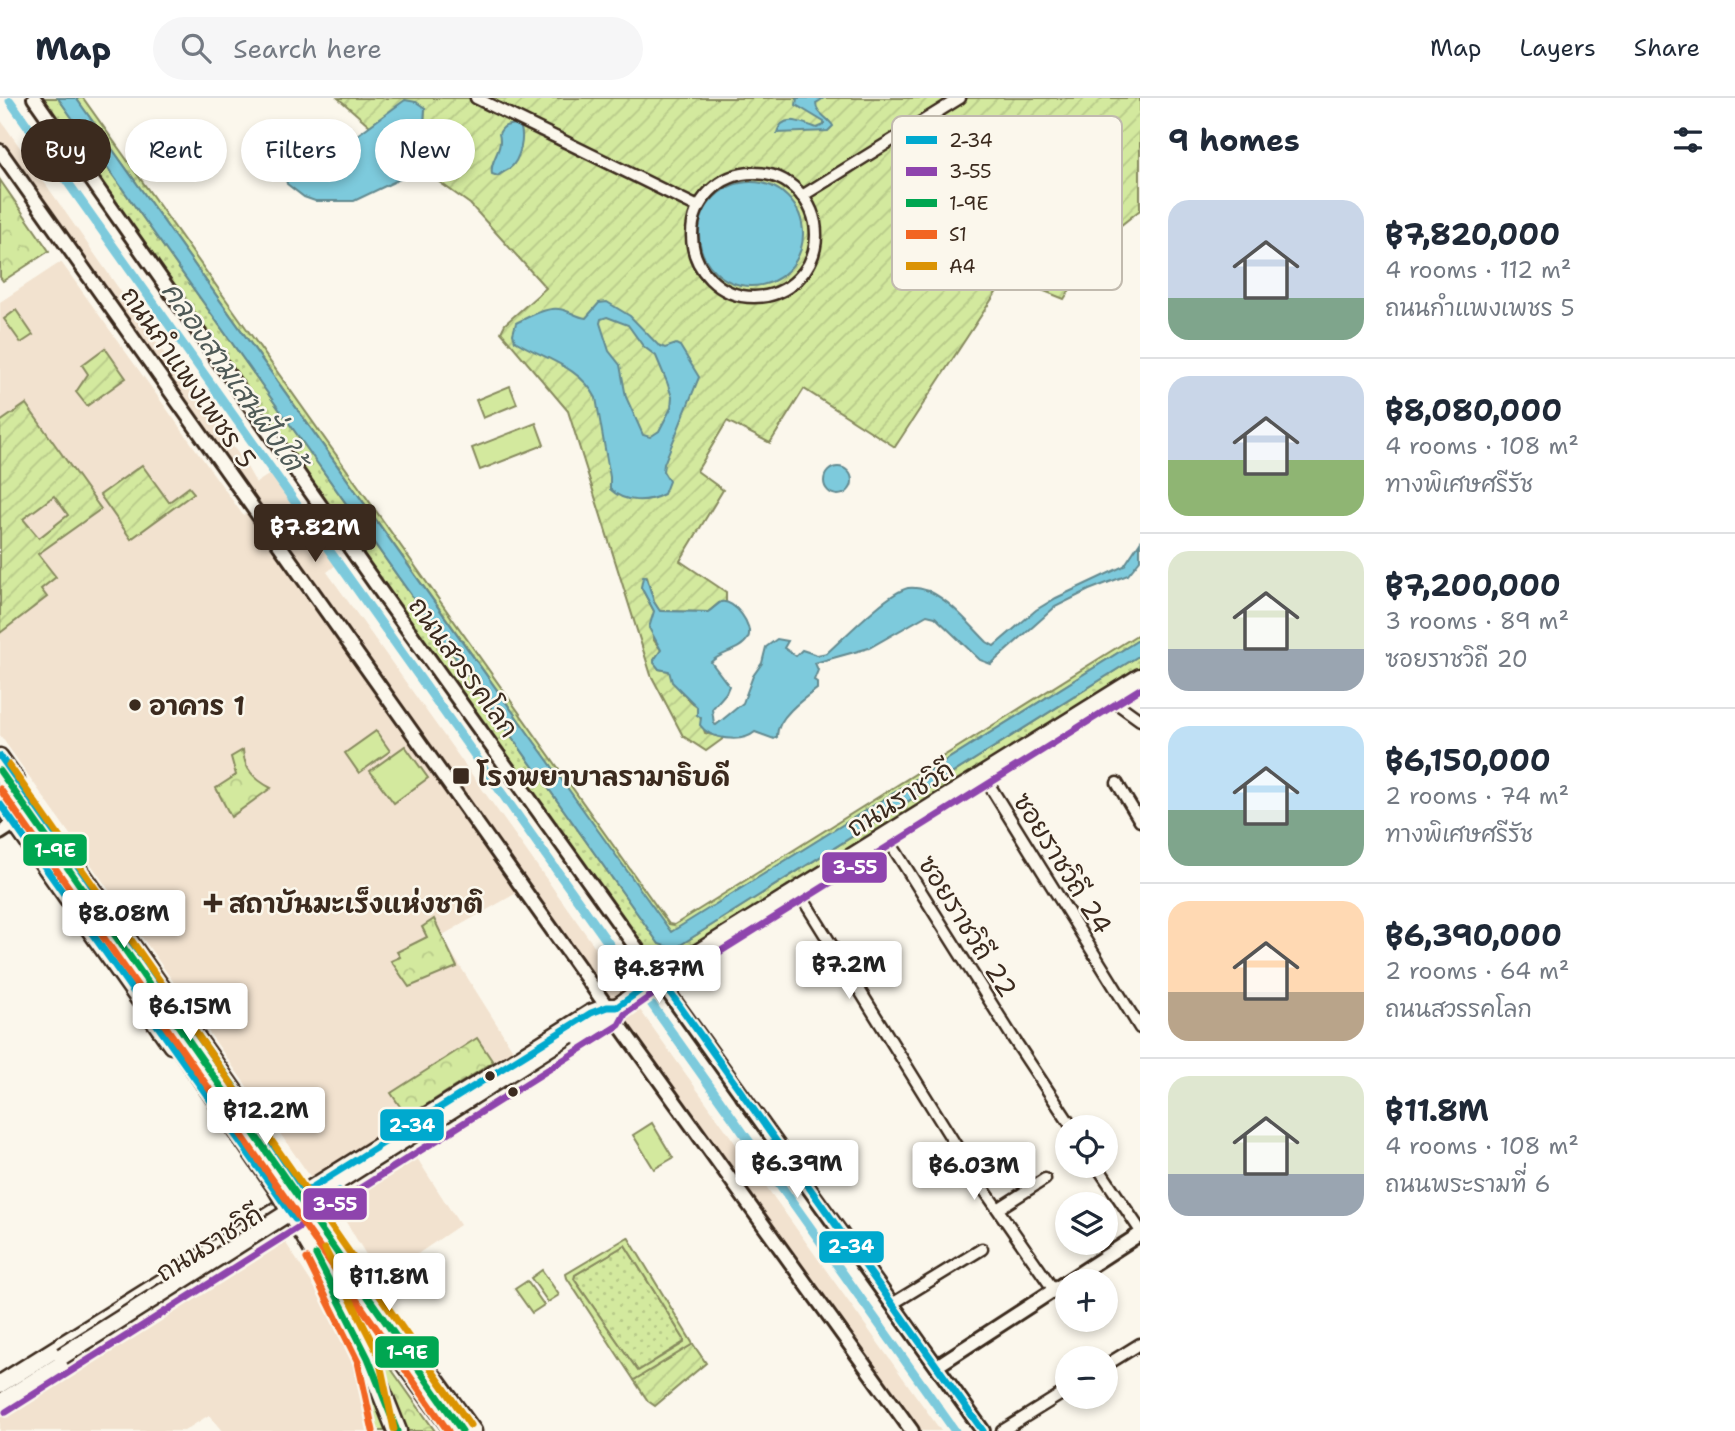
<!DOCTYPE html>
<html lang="en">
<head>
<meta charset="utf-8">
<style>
	:root { --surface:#fff; --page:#f6f6f7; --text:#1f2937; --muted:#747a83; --line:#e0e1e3; --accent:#3b2a1e }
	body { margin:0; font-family:"Shantell Sans","Playpen Sans Thai",sans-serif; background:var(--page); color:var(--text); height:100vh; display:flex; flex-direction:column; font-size:26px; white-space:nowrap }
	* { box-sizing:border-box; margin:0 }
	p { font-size:23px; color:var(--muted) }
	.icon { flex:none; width:38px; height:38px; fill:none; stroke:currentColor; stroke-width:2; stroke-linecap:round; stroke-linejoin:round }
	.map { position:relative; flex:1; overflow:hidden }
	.sheet { display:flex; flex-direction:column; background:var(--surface); width:595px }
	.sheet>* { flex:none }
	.hud { position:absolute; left:21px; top:21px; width:665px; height:63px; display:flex; gap:14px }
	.buttons { position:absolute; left:1055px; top:1017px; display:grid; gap:14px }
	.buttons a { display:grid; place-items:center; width:63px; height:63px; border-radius:50%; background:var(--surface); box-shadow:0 4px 10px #0003; font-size:35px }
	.price { position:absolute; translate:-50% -60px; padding:0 16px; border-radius:7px; background:#fff; color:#222; font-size:23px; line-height:46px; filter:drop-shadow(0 2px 4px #0008) }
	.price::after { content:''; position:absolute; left:50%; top:42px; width:21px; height:16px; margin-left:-10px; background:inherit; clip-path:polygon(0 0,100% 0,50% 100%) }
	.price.selected { background:var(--accent); color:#fff }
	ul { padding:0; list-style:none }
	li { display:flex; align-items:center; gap:21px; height:175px; padding:0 28px }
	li+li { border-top:2px solid var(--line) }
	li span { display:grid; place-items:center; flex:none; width:196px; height:140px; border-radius:21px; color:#555 }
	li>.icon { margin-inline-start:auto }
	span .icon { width:84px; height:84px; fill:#fffc; stroke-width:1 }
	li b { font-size:30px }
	h2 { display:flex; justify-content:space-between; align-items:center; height:84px; padding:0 28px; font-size:30px }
	.pill { padding:0 24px; border-radius:32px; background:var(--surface); box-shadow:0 4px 10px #0003; font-size:24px; line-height:63px }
	.pill.selected { background:var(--accent); color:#fff }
	header { display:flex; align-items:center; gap:42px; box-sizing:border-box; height:98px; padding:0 35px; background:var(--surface); border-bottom:2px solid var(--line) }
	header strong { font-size:33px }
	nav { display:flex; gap:38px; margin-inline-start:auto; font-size:24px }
	.search { width:490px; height:63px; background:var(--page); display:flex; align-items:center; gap:18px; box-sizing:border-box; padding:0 24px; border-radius:38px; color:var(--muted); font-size:26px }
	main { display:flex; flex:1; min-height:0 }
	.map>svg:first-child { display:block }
</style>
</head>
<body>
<header>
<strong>Map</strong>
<div class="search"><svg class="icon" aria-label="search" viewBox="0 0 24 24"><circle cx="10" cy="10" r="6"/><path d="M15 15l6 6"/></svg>Search here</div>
<nav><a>Map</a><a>Layers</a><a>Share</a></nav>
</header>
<main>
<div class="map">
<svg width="1140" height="1333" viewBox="0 0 1140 1333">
	<defs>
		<pattern id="grass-dots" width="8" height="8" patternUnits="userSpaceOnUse" patternTransform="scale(1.75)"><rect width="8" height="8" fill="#d3e99e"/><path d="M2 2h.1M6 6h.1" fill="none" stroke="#b6c888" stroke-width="1.8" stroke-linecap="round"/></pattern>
		<pattern id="park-crowns" width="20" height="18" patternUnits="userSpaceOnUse" patternTransform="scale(1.75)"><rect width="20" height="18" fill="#d3e99e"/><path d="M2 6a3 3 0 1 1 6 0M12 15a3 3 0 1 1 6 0" fill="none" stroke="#b6c888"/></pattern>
		<pattern id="garden-furrows" width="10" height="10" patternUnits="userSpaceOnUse" patternTransform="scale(1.75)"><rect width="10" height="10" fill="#d3e99e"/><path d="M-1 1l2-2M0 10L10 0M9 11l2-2" fill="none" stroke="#b6c888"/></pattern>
	</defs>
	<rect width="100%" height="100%" fill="#fbf7ec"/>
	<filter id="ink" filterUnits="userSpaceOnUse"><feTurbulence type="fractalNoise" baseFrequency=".0143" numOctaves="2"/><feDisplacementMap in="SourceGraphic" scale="14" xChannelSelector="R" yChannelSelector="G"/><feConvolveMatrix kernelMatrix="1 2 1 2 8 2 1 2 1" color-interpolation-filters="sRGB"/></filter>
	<g filter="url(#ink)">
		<g fill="#f2e2cf">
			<polygon points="0,21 171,265 243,362 256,385 270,376 298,415 312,405 326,424 313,434 336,467 327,474 941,1333 915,1333 343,529 248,392 0,48"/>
			<polygon points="61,164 243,417 247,415 520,793 441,838 515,955 312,1081 0,637 0,204"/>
			<polygon points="415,1057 460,1127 381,1181 335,1106"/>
			<polygon points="282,1139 344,1235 373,1333 222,1333 209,1317 184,1333 0,1333 0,1317"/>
		</g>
		<g fill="url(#grass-dots)" stroke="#878a5e" stroke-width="2">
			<polygon points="39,0 58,0 659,846 674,851 1140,557 1140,570 677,862 663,866 655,864 392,501"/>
			<polygon points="76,0 83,0 669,826 674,827 1140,535 1140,541 672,834 668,832"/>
			<polygon points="625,1147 684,1241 684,1244 638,1273 574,1181 575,1177"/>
		</g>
		<g fill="url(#park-crowns)" stroke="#878a5e" stroke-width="2">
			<polygon points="0,82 49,153 3,183 0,179"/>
			<path d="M243,652C244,671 254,681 271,690L231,719L216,690L236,677L231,659Z"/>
			<polygon points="434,821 457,869 409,889 391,863 400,859 397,854 427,839 422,829"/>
			<polygon points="477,940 493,964 407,1019 391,995"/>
			<polygon points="358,1224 435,1333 374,1333 347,1231"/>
		</g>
		<g fill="url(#garden-furrows)" stroke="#878a5e" stroke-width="2" fill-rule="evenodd">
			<path d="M338,0H1140V112L1100,144L1064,201L1007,178L895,349L804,291L770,345L727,323L697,373L723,392L680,463L726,494V504L719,505L708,514L659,513L654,504L647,479L641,489L654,513L653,541L661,552L654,562L659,571L669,573C676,587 685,601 697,609L705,635L724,640L706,653L683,638L651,577L568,313L501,234L505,226L546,190L470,106L421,71L425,10L405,3L370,28Z"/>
			<polygon points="105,250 126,280 87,308 76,294 88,276 82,267"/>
			<path d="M26,306L101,411L38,456L56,479L41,491L47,499L0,535V324ZM54,398L68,417L39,440L23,421Z"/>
			<polygon points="142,367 169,404 189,389 194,395 131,441 100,397"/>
			<polygon points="693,1246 706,1265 655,1308 648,1303 634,1282"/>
		</g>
		<g fill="#d3e99e" stroke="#878a5e" stroke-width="2" fill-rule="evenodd">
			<polygon points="16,212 33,237 21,245 4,221"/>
			<polygon points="510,288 517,306 483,320 476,302"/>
			<polygon points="536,325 544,347 480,372 472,350"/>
			<polygon points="376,633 390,653 359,675 345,655"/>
			<polygon points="405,648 428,680 394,705 370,673"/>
			<polygon points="652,1025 673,1060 654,1071 633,1037"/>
			<path d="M628,1139L693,1246L634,1282L567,1180L566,1176ZM625,1147L684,1241V1245L638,1273L574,1181L575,1177Z"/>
			<polygon points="542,1172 559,1197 548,1204 531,1180"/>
			<polygon points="527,1183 544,1207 532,1215 515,1191"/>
		</g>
		<g fill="#7dcadc" stroke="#638a90" stroke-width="2" fill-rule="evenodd">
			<polygon points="58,0 76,0 469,553 671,834 1140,541 1140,557 674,851 659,846"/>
			<path d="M797,0H824L816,5C816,16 828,19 833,28L828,33L777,35C782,14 803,25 817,30L824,27V24L796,7Z"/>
			<polygon points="405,2 416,4 425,10 421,71 354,103 315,103 304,99 287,86 284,71 323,38 338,41 353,40"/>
			<path d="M519,26C526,38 520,63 509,71C505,73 501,75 498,78L492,76C489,62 504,52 499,36C503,26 509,27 519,26Z"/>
			<circle cx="751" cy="136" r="52"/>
			<path d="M607,204L630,218L658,247L665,250L676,246L680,248L699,279L664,366L663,373L669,383L664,396C647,405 624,405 610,391V379L596,300C580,268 542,260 515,243L513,236L516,225C528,219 546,209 559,211C569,212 576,219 586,220L599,205ZM607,219L628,227L643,248L656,258L667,284L672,299L671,310L659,333L650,339L643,337L626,299L620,267L609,253L600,225L601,221Z"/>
			<circle cx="838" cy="383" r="14"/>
			<path d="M1140,444V462L1128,477L1089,492L1055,509L991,566L980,562L935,519L927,517L869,550L815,565L818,572L814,582L817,584V591C803,601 776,620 777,639L774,641L755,634C742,645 710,642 700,627L701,620L697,617V609L672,584L669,573L659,571L654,565V562L661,552L649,530L654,513L641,489L643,479L646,478L654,504L660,513L708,514C713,511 717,506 721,504C734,501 754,528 748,540C741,553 721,554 711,564L729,588L726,595L712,611L714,626L716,627L743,605L753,578L762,565L766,549L777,541L788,543L784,550L796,558L802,552L817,557L827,555C845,539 887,495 908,490C914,489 923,491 929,493C952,504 970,527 987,544L994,548L1036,512L1056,500L1124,468Z"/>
		</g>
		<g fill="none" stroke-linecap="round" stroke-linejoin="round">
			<polyline stroke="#7dcadc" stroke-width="9" points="10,3 955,1333"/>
			<defs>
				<g id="minor">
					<polyline points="476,0 698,109"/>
					<circle cx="754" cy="137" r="62"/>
					<polyline points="802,98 960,0"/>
					<polyline points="1108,599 1140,622"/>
					<polyline points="983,677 1140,930"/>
					<polyline points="1117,685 1140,723"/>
					<polyline points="886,738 1013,940 1072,1029"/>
					<polyline points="798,793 976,1080 1053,1191"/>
					<polyline points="1097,1068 1140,1132"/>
					<polyline points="998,1111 1045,1081"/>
					<polyline points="892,1206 982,1151"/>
					<polyline points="1106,1267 1140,1246"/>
					<polyline points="1002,1333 1068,1292"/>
				</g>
				<g id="tertiary">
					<polyline points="34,0 386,501 983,1333"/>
					<polyline points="0,53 607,909"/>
					<polyline points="0,735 14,726"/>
					<polyline points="613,918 912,1333"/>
					<polyline points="937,1268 1140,1136"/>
				</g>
				<g id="secondary">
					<polyline points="0,658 17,682"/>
					<polyline points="0,706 171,948"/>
					<polyline points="65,750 264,1034"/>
					<polyline points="323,1157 452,1333"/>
					<polyline points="434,1278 474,1333"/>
				</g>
				<g id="primary">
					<polyline points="207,1176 565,949 613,918 617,909 659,879 1140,579"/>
					<polyline points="0,1286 591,915 607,909 617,909"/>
					<polyline points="0,1305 81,1254"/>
				</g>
				<g id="motorway">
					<polyline points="321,1165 368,1260 397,1333"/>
					<polyline points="348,1167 462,1333"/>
				</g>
			</defs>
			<use href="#minor" stroke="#3b2a1e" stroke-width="15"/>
			<use href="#tertiary" stroke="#3b2a1e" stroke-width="18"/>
			<use href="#secondary" stroke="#3b2a1e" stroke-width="19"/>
			<use href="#primary" stroke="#3b2a1e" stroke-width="21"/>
			<use href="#motorway" stroke="#3b2a1e" stroke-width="23"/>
			<use href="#minor" stroke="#fbf7ec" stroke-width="10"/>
			<use href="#tertiary" stroke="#fbf7ec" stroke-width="12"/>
			<use href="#secondary" stroke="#fbf7ec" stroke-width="14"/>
			<use href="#primary" stroke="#fbf7ec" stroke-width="16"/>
			<use href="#motorway" stroke="#fbf7ec" stroke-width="18"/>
			<defs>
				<polyline id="primary-bridge" points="62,1258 569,937"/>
				<g id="motorway-bridge">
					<polyline points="0,673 348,1167"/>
					<polyline points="169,933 276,1088 321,1165"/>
				</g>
			</defs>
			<use href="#primary-bridge" stroke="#3b2a1e" stroke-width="21" stroke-linecap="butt"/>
			<use href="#motorway-bridge" stroke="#3b2a1e" stroke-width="23" stroke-linecap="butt"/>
			<use href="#primary-bridge" stroke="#fbf7ec" stroke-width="16"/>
			<use href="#motorway-bridge" stroke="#fbf7ec" stroke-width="18"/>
			<defs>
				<g id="bus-1">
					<polyline points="0,658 232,986 305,1094 591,915 607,909 617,909 659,879"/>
					<polyline points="0,706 295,1121 339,1093"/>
					<polyline points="659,879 983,1333"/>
				</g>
				<polyline id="bus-2" points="6,1314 619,927 625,916 665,888 1140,591"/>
				<g id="bus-3">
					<polyline points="0,673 462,1333"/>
					<polyline points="316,1157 368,1260 397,1333"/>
				</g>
				<g id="bus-4">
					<polyline points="0,691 448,1333"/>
					<polyline points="307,1161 358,1264 373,1333"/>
				</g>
				<g id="bus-5">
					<polyline points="9,667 470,1327"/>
					<polyline points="325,1151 378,1256 394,1331"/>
				</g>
			</defs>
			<use href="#bus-1" stroke="#fbf7ec" stroke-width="12"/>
			<use href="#bus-2" stroke="#fbf7ec" stroke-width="12"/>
			<use href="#bus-3" stroke="#fbf7ec" stroke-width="12"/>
			<use href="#bus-4" stroke="#fbf7ec" stroke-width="12"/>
			<use href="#bus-5" stroke="#fbf7ec" stroke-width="12"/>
			<use href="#bus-1" stroke="#00a9ce" stroke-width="7"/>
			<use href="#bus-2" stroke="#8e44ad" stroke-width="7"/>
			<use href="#bus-3" stroke="#00a651" stroke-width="7"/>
			<use href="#bus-4" stroke="#f26522" stroke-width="7"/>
			<use href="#bus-5" stroke="#db9304" stroke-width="7"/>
		</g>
	</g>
	<g fill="#3b2a1e" stroke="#fbf7ec" stroke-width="2.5">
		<circle cx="135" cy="607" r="7"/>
		<rect x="452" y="669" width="18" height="18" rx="3.5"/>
		<path d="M209.5 794.5h7v7h7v7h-7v7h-7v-7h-7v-7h7z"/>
		<circle cx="490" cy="978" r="6"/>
		<circle cx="513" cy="994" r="6"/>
	</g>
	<g text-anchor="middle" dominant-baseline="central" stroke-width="5" stroke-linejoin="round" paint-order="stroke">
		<g font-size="26" fill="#3b2a1e" stroke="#fbf7ec">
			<text transform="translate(189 279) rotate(55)">ถนนกำแพงเพชร 5</text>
			<text transform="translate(464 569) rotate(54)">ถนนสวรรคโลก</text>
			<text transform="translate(900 700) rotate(-32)">ถนนราชวิถี</text>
			<text transform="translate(1063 765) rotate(58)">ซอยราชวิถี 24</text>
			<text transform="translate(968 828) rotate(58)">ซอยราชวิถี 22</text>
			<text transform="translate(209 1145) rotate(-32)">ถนนราชวิถี</text>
		</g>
		<g font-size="26" font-weight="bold" fill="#3b2a1e" stroke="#fbf7ec" text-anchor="start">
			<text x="149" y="607">อาคาร 1</text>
			<text x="477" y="678">โรงพยาบาลรามาธิบดี</text>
			<text x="229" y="805">สถาบันมะเร็งแห่งชาติ</text>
		</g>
		<g font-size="28" font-style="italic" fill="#4f5a57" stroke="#fbf7ec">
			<text transform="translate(233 278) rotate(55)">คลองสามเสนฝั่งใต้</text>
		</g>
	</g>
	<rect x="892" y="18" width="230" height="174" rx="10" fill="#fbf7ec" stroke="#c1baae" stroke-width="2"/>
	<rect x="906" y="38" width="31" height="8" fill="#00a9ce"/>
	<rect x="906" y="69" width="31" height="9" fill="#8e44ad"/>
	<rect x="906" y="101" width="31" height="8" fill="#00a651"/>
	<rect x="906" y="132" width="31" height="9" fill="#f26522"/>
	<rect x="906" y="164" width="31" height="8" fill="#db9304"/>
	<g font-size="19" fill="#3b2a1e">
		<text x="949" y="49">2-34</text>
		<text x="949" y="80">3-55</text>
		<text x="949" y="112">1-9E</text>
		<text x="949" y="143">S1</text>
		<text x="949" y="175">A4</text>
	</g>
	<g stroke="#fbf7ec" stroke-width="2.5">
		<rect x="22" y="735" width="66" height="34" rx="7" fill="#00a651"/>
		<rect x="821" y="753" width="67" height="33" rx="7" fill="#8e44ad"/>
		<rect x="379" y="1010" width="66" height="34" rx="7" fill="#00a9ce"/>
		<rect x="302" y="1089" width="66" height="34" rx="7" fill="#8e44ad"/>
		<rect x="818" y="1132" width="67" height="34" rx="7" fill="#00a9ce"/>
		<rect x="374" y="1237" width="66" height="34" rx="7" fill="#00a651"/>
	</g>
	<g font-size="19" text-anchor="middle" font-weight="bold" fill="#fff">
		<text x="55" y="759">1-9E</text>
		<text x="855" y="776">3-55</text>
		<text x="412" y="1034">2-34</text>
		<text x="335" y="1113">3-55</text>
		<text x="851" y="1155">2-34</text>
		<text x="407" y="1261">1-9E</text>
	</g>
</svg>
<div class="buttons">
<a><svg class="icon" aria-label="locate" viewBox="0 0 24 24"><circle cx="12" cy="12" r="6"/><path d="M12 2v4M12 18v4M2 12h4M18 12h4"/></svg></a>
<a><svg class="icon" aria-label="layers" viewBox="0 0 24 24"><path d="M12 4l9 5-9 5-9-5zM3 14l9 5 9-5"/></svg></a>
<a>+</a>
<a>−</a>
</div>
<b class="price selected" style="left:315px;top:466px">฿7.82M</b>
<b class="price" style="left:124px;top:852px">฿8.08M</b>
<b class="price" style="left:849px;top:903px">฿7.2M</b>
<b class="price" style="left:659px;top:907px">฿4.87M</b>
<b class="price" style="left:190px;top:945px">฿6.15M</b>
<b class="price" style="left:266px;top:1049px">฿12.2M</b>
<b class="price" style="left:797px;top:1102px">฿6.39M</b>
<b class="price" style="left:974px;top:1104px">฿6.03M</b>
<b class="price" style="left:389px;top:1215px">฿11.8M</b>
<div class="hud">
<a class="pill selected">Buy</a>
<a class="pill">Rent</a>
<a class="pill">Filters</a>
<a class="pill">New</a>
</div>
</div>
<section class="sheet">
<h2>9 homes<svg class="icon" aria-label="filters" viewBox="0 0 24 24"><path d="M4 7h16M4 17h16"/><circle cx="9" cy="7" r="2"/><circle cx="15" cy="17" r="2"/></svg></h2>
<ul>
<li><span style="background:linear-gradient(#c9d6e8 70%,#7fa58c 0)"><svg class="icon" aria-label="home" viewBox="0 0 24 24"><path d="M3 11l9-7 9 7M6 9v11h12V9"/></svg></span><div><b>฿7,820,000</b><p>4 rooms · 112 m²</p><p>ถนนกำแพงเพชร 5</p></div></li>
<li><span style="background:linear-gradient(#c9d6e8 60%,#8fb573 0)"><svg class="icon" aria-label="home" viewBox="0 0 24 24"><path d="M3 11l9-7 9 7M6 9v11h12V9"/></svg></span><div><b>฿8,080,000</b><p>4 rooms · 108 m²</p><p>ทางพิเศษศรีรัช</p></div></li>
<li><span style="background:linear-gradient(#dfe7d0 70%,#9aa5b1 0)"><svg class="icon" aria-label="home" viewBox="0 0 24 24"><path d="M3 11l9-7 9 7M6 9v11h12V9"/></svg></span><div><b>฿7,200,000</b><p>3 rooms · 89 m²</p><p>ซอยราชวิถี 20</p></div></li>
<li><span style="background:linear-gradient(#bfe0f5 60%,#7fa58c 0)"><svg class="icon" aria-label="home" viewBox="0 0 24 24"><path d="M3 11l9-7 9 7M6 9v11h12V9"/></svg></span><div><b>฿6,150,000</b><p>2 rooms · 74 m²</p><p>ทางพิเศษศรีรัช</p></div></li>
<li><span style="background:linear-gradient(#ffd9b3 65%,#b9a48a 0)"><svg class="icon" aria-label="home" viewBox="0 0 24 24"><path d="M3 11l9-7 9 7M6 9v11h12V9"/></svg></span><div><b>฿6,390,000</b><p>2 rooms · 64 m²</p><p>ถนนสวรรคโลก</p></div></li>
<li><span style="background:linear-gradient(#dfe7d0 70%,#9aa5b1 0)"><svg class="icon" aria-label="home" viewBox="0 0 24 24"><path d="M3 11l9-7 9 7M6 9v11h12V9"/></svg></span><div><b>฿11.8M</b><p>4 rooms · 108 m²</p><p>ถนนพระรามที่ 6</p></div></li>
</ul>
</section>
</main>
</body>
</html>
